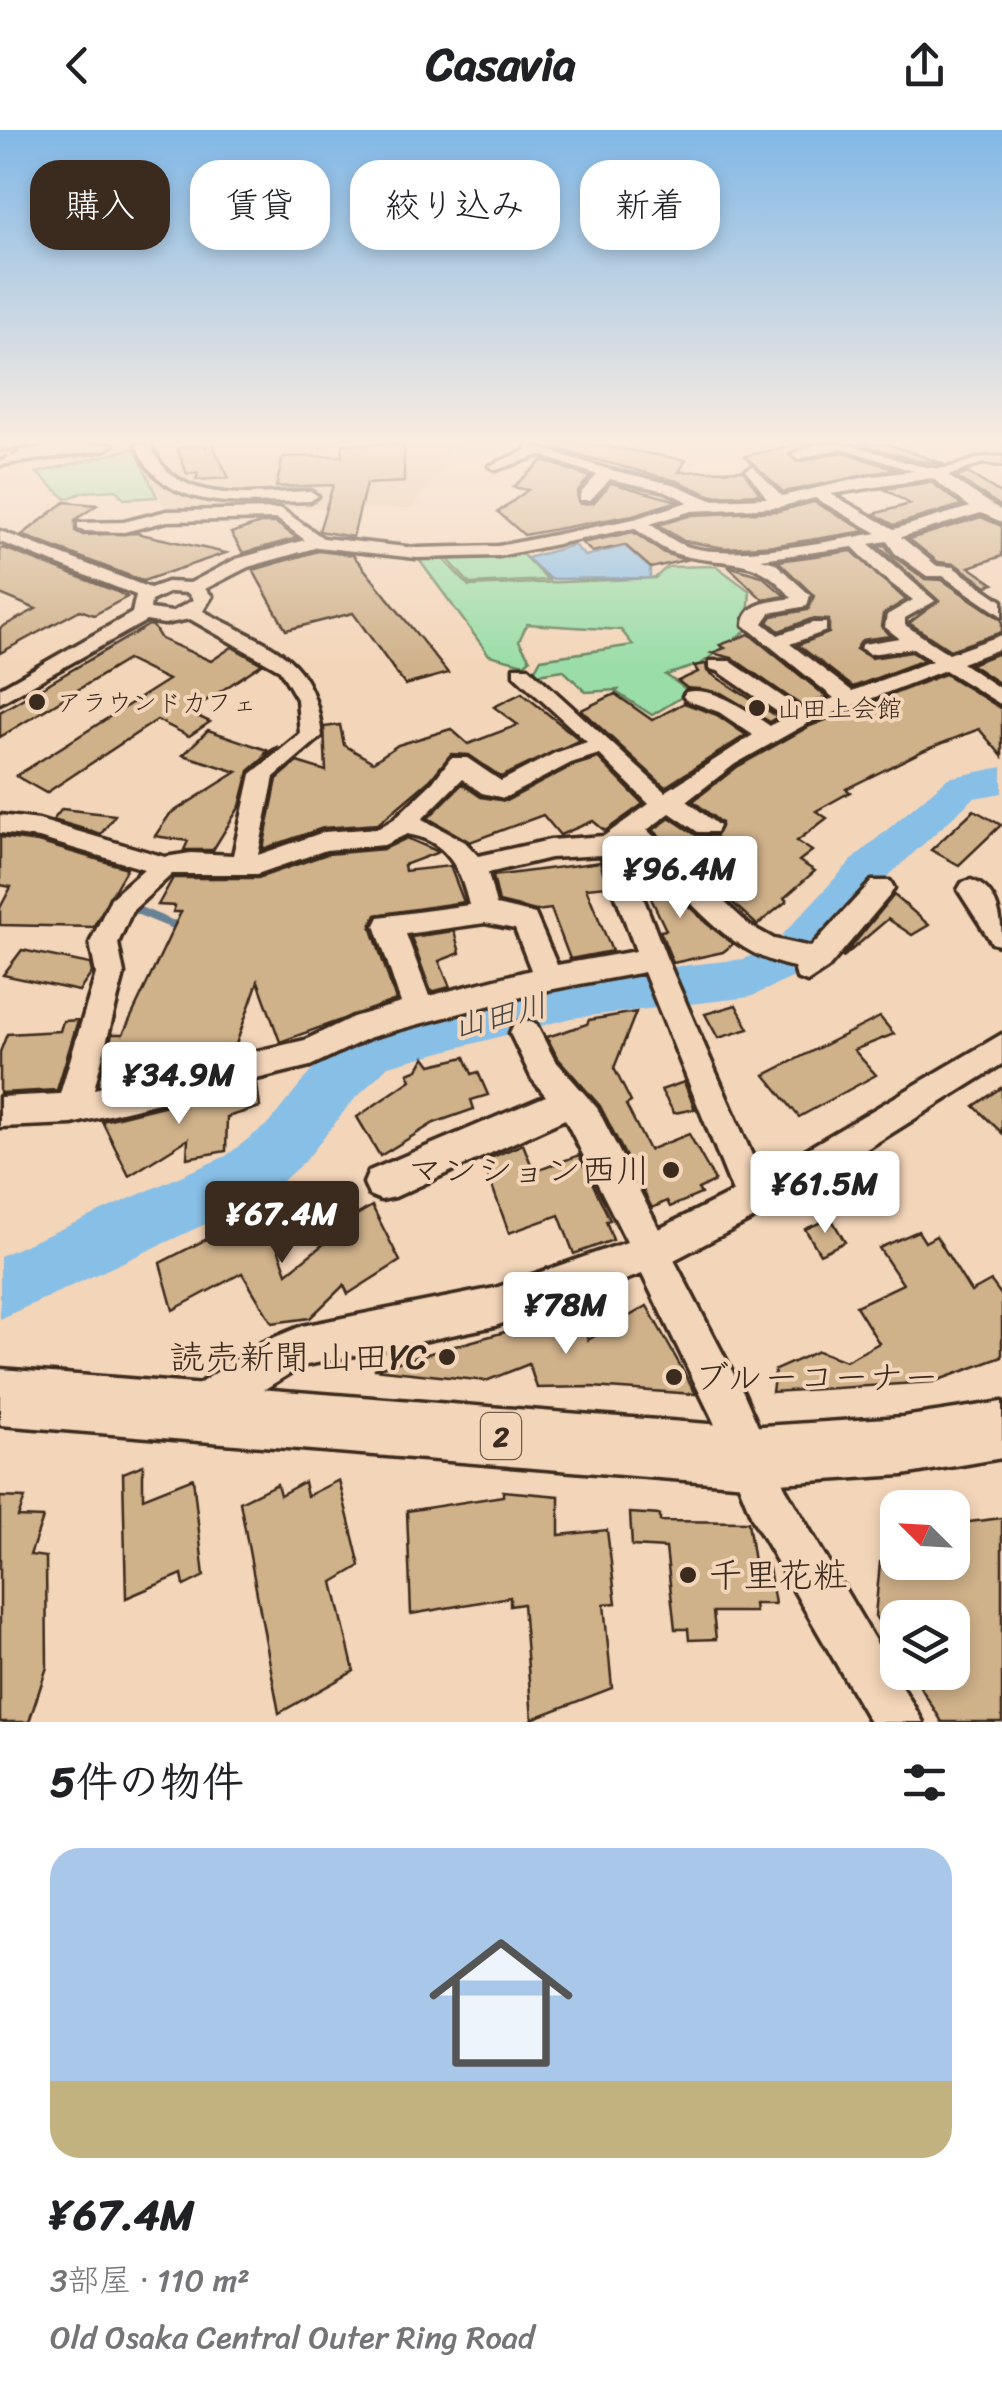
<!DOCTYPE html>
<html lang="ja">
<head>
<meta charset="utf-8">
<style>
	:root { --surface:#fff; --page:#f2f2f2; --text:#202124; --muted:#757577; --accent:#3b2a1e }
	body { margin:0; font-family:Sriracha,"Klee One",sans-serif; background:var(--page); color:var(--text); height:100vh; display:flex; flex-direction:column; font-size:38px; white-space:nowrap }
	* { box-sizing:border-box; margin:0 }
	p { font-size:32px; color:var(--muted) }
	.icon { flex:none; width:55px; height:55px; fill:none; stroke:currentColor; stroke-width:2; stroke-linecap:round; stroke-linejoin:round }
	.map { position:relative; height:1592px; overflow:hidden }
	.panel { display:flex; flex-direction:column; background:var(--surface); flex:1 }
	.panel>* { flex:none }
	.top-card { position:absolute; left:30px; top:30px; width:942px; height:90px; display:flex; gap:20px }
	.needle { width:65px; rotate:294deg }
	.fabs { position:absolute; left:880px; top:1360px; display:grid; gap:20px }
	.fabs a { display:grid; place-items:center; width:90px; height:90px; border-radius:20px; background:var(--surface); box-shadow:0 5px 15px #0003; font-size:50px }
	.price { position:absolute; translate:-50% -85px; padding:0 22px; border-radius:10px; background:#fff; color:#222; font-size:32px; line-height:65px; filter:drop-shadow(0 2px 5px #0008) }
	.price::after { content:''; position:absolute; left:50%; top:60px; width:30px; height:22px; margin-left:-15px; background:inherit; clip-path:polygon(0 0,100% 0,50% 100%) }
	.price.selected { background:var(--accent); color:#fff }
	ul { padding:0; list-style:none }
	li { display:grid; align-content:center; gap:20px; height:530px; padding:0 50px }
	li span { display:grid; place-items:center; height:310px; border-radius:30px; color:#555 }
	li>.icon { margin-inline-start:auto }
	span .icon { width:180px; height:180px; fill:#fffc; stroke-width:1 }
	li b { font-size:42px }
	h2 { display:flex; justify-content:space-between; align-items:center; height:120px; padding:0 50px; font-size:42px }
	.tag { padding:0 35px; border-radius:30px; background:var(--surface); box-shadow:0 5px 15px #0003; font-size:35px; line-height:90px }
	.tag.selected { background:var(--accent); color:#fff }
	header { display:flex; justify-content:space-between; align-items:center; height:130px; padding:0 50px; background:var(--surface); font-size:45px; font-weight:700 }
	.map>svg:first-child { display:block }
</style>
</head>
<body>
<header><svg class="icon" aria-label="back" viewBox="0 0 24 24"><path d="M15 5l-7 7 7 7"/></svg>Casavia<svg class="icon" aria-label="share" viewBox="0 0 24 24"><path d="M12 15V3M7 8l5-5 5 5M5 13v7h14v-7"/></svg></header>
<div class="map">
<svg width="1002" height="1592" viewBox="0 0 1002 1592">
	<rect width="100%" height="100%" fill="#f3d5b9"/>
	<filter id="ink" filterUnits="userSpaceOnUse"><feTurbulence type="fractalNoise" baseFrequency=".01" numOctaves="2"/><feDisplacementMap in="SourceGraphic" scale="20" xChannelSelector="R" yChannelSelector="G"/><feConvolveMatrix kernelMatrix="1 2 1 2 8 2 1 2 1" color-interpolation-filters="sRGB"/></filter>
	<g filter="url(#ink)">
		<polygon fill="#e5c7a8" points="162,314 455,314 440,331 445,336 411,378 165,378 135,318"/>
		<g fill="#9adda8" stroke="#6a8463" stroke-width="2.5">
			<polygon points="135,318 157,367 124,369 116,360 84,362 66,369 37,343"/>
			<polygon points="519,421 548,450 470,454 445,426"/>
			<polygon points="417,427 441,427 469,456 655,448 667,437 716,436 750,461 747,500 701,534 666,545 690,562 652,585 616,562 618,560 586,562 563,540 532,545 541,529 633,515 621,500 527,494 519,511 530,529 524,534 489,525"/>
		</g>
		<polygon fill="#88bfe6" stroke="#698396" stroke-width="2.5" points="574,415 585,426 625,416 650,438 650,448 550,449 527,428"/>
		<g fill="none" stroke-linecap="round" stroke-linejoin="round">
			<polyline stroke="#698396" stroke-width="8" points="132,778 171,794 185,795"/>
			<polygon fill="#88bfe6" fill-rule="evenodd" points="1002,637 1002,663 974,668 885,749 803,843 750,867 571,888 388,936 349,975 307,1029 266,1066 0,1189 0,1126 226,1026 269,993 311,941 355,902 571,848 744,829 771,817 855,727 948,648"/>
		</g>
		<g fill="#cfb18a" stroke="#3b2a1e" stroke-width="2.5">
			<polygon points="204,314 206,318 212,314 229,348 196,350 198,343 187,344 177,318"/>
			<polygon points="343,314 404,314 404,352 366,354 353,407 319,401 333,355 276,357 283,327 342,326"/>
			<polygon points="561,314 593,314 686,330 679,342 743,340 760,364 712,366 677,351 555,319"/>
			<polygon points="800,314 807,314 789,324 797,332 842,322 896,339 783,362 745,326"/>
			<polygon points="860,314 888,314 944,334 917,331"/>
			<polygon points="543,330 590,347 577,362 580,374 593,373 611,353 678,371 633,385 524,405 498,382 528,360 513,357"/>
			<polygon points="968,343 1002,364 1002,377 956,347"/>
			<polygon points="931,352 962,375 894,395 874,384 910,374 884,359"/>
			<polygon points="65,372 97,375 75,390 75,401 83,405 136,403 226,423 143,451 22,405"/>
			<polygon points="814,372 866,401 778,415 725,418 684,411 658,395 692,385 778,381"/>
			<polygon points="981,387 1002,396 1002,426 969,437 994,454 987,456 955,434 938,432 909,409"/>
			<polygon points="260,393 276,393 297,408 243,423 231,403"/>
			<polygon points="633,402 662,422 685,430 651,438 625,415 592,422 582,413"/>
			<polygon points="885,415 893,426 925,449 942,450 1002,490 1002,502 950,520 909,493 939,471 878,416"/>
			<polygon points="4,418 115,461 127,467 94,485 80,480 0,523 0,498 36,479 0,464 0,419"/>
			<polygon points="318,421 353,425 448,543 405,555 353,483 286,500 253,440"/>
			<polygon points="852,421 906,470 883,484 881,496 890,506 862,510 856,519 871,528 912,522 924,530 853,557 798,515 829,503 829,490 811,489 779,501 768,492 772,486 808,480 814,466 778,431"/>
			<polygon points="728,436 762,446 785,466 763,470"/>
			<polygon points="149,495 153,496 161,509 211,531 232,517 262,534 189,582 210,592 189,606 157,590 46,663 16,646 168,550 127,530 0,607 0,582"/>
			<polygon points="749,504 827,567 802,576 732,528 712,523 725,518 720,515"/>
			<polygon points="1002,522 1002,555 970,534"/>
			<polygon points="706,534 707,541 778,587 770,592 721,563 687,558 678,551 698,542 694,536"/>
			<polygon points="945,544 1002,579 1002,626 979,599 925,620 846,659 850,662 816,681 827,688 797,711 812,721 799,731 815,741 784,768 787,771 757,795 653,700 670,688 696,705 716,706 721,693 693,671 737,637 810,596"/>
			<polygon points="522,563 580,610 501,647 469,625 451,624 430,650 378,694 323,698 263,719 277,649 297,632 326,641 324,597 340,595 344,615 373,632 398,615 451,599 468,614 518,595 494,577"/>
			<polygon points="615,564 652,590 684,573 717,585 746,605 665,657 581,580"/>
			<polygon points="208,600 267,620 265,624 278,616 249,641 240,676 213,720 184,720 188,711 155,706 170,684 237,642 183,625"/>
			<polygon points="598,628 643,674 605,701 593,691 560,705 543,685 470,712 428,688 462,654 481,667 506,671 572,636"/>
			<polygon points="62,679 115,685 101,704 53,690"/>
			<polygon points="974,680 1001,695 959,735 931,720"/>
			<polygon points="0,707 38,712 127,738 93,797 0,795 0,778 11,757 0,755"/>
			<polygon points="407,708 439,722 404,735 405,741 450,736 464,772 376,785 371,796 396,870 280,912 258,851 233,923 178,936 105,930 112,904 123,904 181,782 173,782 175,776 158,775 173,748 258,748 327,724 384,719"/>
			<polygon points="630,718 706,793 733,814 723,822 673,833 660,801 666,800 632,728 639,728"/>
			<polygon points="600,732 608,756 586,758 612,821 570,829 551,779 536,781 499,772 493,746"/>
			<polygon points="894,765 929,795 912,805 888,789 842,828"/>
			<polygon points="454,801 460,823 439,831 450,857 431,862 411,807"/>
			<polygon points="22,820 90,834 92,843 79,861 3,845"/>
			<polygon points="736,875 749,899 718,908 705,884"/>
			<polygon points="636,882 614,938 631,972 626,975 649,1020 689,1004 715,1051 698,1059 701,1064 670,1077 667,1071 652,1078 600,976 557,927 547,907 587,894 589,890"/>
			<polygon points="880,887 894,904 854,920 876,945 799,987 765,945"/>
			<polygon points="78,890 57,960 0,963 0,922 7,904 60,901 63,891"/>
			<polygon points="425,927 431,935 465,927 472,944 478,942 488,965 471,970 474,979 434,993 380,1026 357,987 411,950 408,943 418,939"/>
			<polygon points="684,952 695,979 674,983 661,960"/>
			<polygon points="257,953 260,977 227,987 226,1021 187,1028 188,1009 129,1046 102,991"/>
			<polygon points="1002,957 1002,1003 974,976"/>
			<polygon points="523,1014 534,1042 579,1025 610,1090 606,1091 613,1110 574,1124 559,1085 509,1103 483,1031"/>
			<polygon points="372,1076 400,1131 348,1164 344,1155 310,1188 272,1193 242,1143 173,1180 160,1133 264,1080 287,1143 325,1113 321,1106"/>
			<polygon points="831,1088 845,1112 820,1124 805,1099"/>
			<polygon points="918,1101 925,1112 936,1106 971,1162 991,1151 1002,1166 1002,1227 933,1252 772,1262 775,1240 818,1221 846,1231 879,1213 856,1176 903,1154 879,1118"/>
			<polygon points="647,1176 696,1264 592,1257 537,1258 529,1234 486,1251 374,1239 579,1181 588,1210"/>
			<polygon points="143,1335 143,1368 193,1348 204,1446 184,1456 182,1444 126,1468 123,1343"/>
			<polygon points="339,1350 360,1436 333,1452 354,1541 279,1583 240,1372 277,1354 280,1365 304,1352 307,1366"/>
			<polygon points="503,1361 559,1366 559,1405 607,1400 616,1473 604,1474 612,1558 532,1589 523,1474 510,1476 510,1467 411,1484 407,1381 503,1366"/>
			<polygon points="0,1367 25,1368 18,1387 43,1388 30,1425 46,1427 47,1537 29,1592 0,1592"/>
			<polygon points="630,1383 660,1385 660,1391 748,1392 754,1432 768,1432 775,1474 754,1474 755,1482 713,1482 716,1509 689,1510 688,1499 675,1499 666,1418 632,1416"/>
			<polygon points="1002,1388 1002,1592 942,1592 911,1542 952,1542 952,1488 898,1488 898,1521 875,1486 880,1432 952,1432 952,1394"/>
		</g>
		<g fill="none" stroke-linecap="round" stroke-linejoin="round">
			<defs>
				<g id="minor">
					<path d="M136,314H150C175,378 253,363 310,361L318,366L310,371C247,372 162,386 136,314Z"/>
					<path d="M527,314L611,340L676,355L711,370L767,368L746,340L753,336L782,366L866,347L913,341L842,318L799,329L792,325C839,294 886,333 934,338C956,341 974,324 1002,327V335L983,333L948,346L1002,381V392L981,383L901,407L937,436L953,437L1002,471V486L943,446H927L895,423L887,411L869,414L935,471L905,488V495L949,524L1002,505V518L962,533L1002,560V575L945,540L808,593L735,634L687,671L719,696L716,702H698L670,683L647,700L749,795L774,809L811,817L872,751H890L894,758L890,765L828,838L807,852L797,848L794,837C723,823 689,765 638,719L630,713L624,718L666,827L761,1046L1002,904V934L766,1082L674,1130L743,1262L785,1358L923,1592H870L753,1390L713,1290L642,1144L495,1196L302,1236L200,1299L185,1293L179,1278L185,1263L261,1213L302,1196L495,1158L627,1112L565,989L395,1067L381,1070L369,1065L364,1053L369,1041L546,966L532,949L510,903L514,894L525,890L536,894L554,929L597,978L659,1099L733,1062L644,842L548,860L419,894L371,907L310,936L72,994L0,997V967L60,964L96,844L90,813L111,768L144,739L39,708L0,703V685L39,690L165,727L191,723L233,725L251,644L300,604L297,569L280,540L190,489L164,494L146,491L0,573V558L132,483L136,465L0,412V401L150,458L167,452L190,453L236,429L305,410L277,389L167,391L124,402L84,401L78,399V393L124,392L167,381L281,379L323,408L416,418L499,416L634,389L688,372L666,361L610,349L590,370H580V364L597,345L540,325L496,340L489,336L527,320ZM932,348L970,377L894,399L831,364ZM815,368L877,403C831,411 725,432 683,415C671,410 660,401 650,394L691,381L778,377ZM634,398C647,407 660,418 674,423C723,439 753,419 792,468C773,472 746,471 744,495L834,568L802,580L730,531H710V539L718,541L785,587L770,596C747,581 715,556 686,562L683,566L686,570L719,582L753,605L665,662L528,537H514V545L587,612L555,623L501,651L467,628H451L433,652L394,689L379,698L324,702L258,725L274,647L322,606C314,522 269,517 203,481L212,466L205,459L248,437L318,417L416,428L499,426ZM853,417L880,445L913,470L887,485L885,497L899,508L863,514L860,518L870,524L913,518L932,531L852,561L790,514L826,501V493H812L778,505L763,493L770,483L807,476L810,465L775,433L761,429ZM170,462L188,463L193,470L172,482L150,479L151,471ZM599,624L649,674L604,706L550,710L478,726L465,712L422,689L462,649L482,663L504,668L571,633ZM407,704C447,710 461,740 469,775L379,787L375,795L401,873L353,887L305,910L94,959L124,844L118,813L132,781L172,744H257L326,720L384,715ZM601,725L636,821L557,835L535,784L496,775L488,743L550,728ZM485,793L515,799L531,840L429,866L406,804Z"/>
					<path d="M971,750C999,759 1002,791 1002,816L992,813L958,760L962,753Z"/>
				</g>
				<g id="major">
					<polygon points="67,314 113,314 104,320 0,335 0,323"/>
					<polygon points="0,1239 747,1297 903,1287 1002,1272 1002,1328 903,1345 747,1355 0,1295"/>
				</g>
			</defs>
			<use href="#minor" stroke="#3b2a1e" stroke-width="7"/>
			<use href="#major" stroke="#3b2a1e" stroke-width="7"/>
			<use href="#minor" fill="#f3d5b9" fill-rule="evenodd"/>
			<use href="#major" fill="#f3d5b9" fill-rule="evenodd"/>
			<polyline stroke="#3b2a1e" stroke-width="4" stroke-dasharray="9 4" stroke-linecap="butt" points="0,330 33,314"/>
		</g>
	</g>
	<linearGradient id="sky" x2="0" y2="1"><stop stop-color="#81b8e7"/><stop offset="0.58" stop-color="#faece0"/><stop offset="1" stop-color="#faece0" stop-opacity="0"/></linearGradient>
	<rect width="1002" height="537" fill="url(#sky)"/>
	<g fill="#3b2a1e" stroke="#f3d5b9" stroke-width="4">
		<circle cx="37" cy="572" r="10"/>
		<circle cx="757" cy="578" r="10"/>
		<circle cx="671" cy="1040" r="10"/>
		<circle cx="447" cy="1227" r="10"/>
		<circle cx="674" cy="1247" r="10"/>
		<circle cx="688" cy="1445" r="10"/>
	</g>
	<g text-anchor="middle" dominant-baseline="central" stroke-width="8" stroke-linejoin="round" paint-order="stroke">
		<g font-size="25" fill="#3b2a1e" stroke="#f3d5b9" text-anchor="start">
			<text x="57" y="572">アラウンドカフェ</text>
			<text x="777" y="578">山田上会館</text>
		</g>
		<rect fill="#f3d5b9" stroke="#725d4c" stroke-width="2.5" x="481" y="1283" width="40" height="46" rx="8"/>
		<g font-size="28" font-weight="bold" fill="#3b2a1e">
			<text x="501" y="1306">2</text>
		</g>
		<g font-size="32" font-style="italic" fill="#4a4846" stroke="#f3d5b9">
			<text transform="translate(500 886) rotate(-14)">山田川</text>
		</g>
		<g font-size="35" fill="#3b2a1e" stroke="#f3d5b9" text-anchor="end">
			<text x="651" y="1040">マンション西川</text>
			<text x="427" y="1227">読売新聞 山田YC</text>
			<text x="694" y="1247" text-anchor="start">ブルーコーナー</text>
			<text x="708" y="1445" text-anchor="start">千里花粧</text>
		</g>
	</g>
</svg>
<div class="fabs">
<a><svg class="needle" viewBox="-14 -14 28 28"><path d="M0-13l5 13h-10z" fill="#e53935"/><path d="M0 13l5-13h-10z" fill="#757577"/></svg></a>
<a><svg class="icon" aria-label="layers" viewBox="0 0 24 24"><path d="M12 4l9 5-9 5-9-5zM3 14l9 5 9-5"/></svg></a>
</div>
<b class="price" style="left:680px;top:791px">¥96.4M</b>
<b class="price" style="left:179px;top:997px">¥34.9M</b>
<b class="price" style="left:825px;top:1106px">¥61.5M</b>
<b class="price selected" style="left:282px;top:1136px">¥67.4M</b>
<b class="price" style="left:566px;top:1227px">¥78M</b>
<div class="top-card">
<a class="tag selected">購入</a>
<a class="tag">賃貸</a>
<a class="tag">絞り込み</a>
<a class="tag">新着</a>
</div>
</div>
<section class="panel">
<h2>5件の物件<svg class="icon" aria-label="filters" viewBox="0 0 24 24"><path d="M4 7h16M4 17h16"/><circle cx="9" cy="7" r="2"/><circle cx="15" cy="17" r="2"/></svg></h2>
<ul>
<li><span style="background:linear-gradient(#a9c7e8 75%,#c2b280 0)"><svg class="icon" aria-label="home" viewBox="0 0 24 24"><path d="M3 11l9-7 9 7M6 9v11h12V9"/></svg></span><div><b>¥67.4M</b><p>3部屋 · 110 m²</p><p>Old Osaka Central Outer Ring Road</p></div></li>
</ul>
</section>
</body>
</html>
